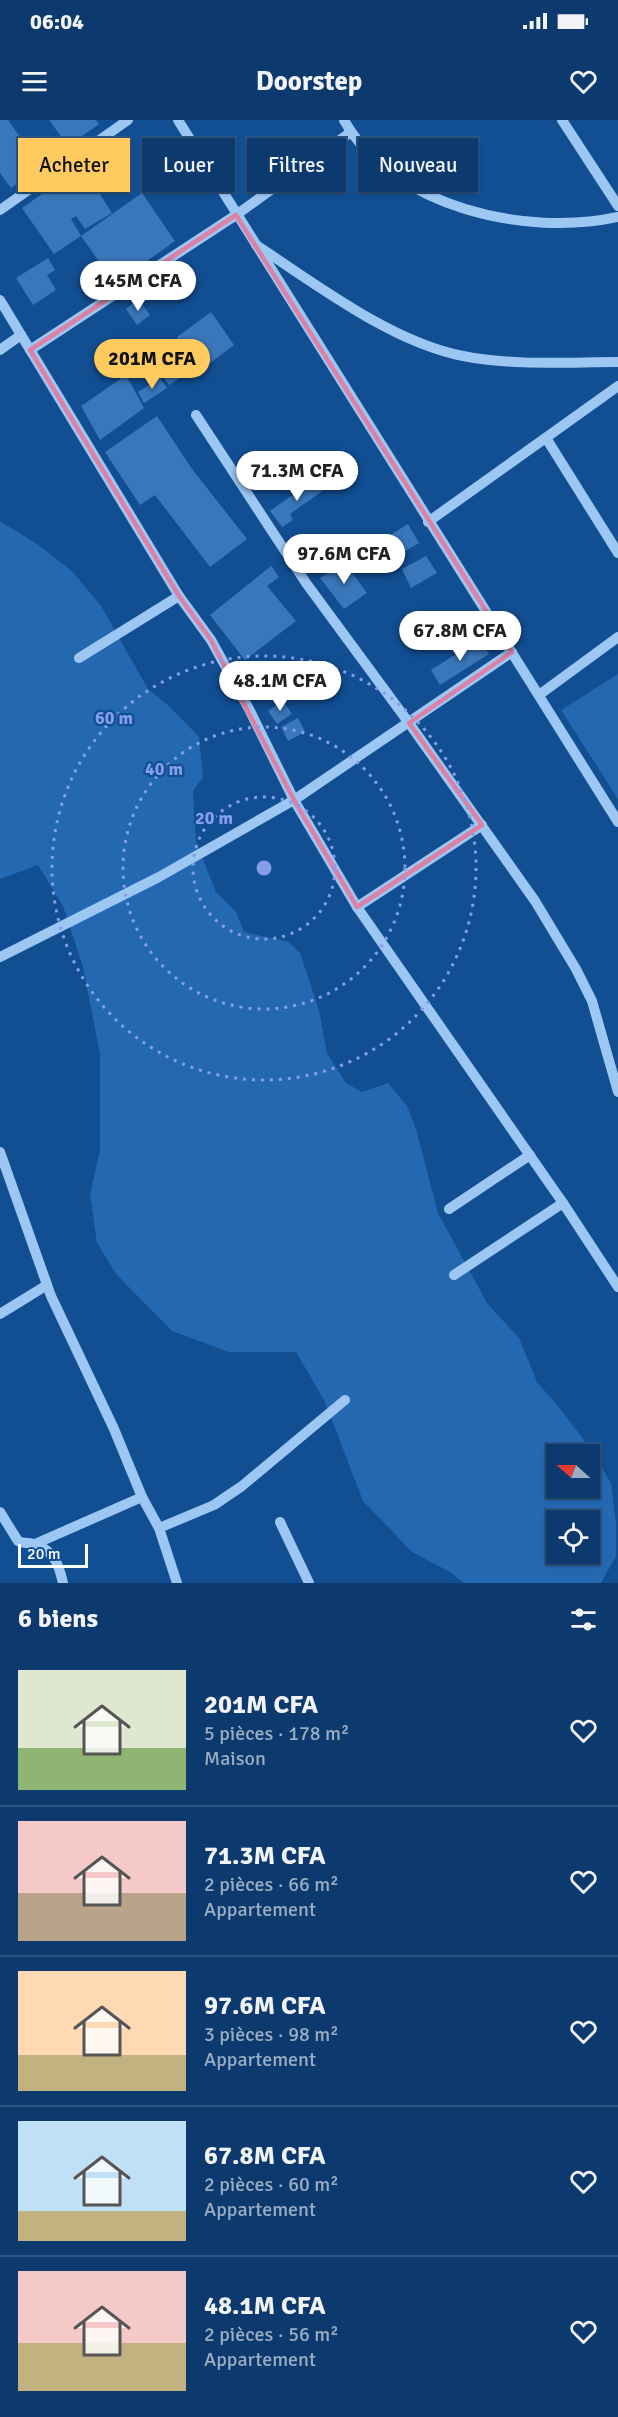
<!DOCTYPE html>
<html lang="fr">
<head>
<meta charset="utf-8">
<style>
	:root { --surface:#0d3a6e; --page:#164173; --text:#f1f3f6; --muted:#9aadc2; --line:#2d5481; --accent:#ffcb5f }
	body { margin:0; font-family:Signika,sans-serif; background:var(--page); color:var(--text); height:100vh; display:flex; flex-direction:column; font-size:22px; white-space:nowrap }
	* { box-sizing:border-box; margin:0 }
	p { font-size:20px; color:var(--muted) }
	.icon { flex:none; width:33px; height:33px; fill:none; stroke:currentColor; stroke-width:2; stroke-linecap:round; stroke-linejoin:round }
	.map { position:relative; height:1463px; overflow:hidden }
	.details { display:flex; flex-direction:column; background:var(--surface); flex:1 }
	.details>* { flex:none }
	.hud { position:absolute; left:18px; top:18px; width:582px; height:54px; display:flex; gap:12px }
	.needle { width:39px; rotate:291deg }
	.fabs { position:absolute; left:546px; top:1324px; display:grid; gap:12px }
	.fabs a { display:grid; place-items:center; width:54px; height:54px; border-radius:0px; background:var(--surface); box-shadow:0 2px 4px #0004,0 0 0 2px var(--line); font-size:30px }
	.scale { position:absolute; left:18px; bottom:15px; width:70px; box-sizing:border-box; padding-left:6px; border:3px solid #fff; border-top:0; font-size:16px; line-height:21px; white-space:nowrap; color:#fff; -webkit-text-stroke:4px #114e92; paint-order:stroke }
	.price { position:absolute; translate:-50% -51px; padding:0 14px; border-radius:21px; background:#fff; color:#222; font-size:20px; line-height:39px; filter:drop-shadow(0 2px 3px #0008) }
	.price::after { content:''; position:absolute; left:50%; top:36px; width:18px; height:14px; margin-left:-9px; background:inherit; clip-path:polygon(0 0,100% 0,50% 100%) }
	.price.current { background:var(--accent); color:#111 }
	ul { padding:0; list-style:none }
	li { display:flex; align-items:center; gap:18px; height:150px; padding:0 18px }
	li+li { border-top:2px solid var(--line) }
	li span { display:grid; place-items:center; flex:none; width:168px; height:120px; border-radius:0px; color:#555 }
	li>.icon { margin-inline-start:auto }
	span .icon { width:72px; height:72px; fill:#fffc; stroke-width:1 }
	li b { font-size:26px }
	h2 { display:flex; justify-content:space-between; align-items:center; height:72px; padding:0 18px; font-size:26px }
	.tag { padding:0 21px; border-radius:0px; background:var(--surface); box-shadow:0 2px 4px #0004,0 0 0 2px var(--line); font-size:21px; line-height:54px }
	.tag.current { background:var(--accent); color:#111 }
	.status { display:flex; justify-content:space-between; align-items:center; height:42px; padding:0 30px; background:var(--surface); direction:ltr }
	.status svg { height:16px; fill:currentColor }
	header { display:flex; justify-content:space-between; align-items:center; height:78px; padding:0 18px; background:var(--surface); font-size:27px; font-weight:700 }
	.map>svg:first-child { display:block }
</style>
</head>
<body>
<div class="status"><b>06:04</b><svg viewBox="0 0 49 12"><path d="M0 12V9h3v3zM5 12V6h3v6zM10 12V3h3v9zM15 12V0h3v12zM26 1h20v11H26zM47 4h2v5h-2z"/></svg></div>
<header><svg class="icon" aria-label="menu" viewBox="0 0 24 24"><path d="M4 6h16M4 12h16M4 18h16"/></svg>Doorstep<svg class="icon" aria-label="heart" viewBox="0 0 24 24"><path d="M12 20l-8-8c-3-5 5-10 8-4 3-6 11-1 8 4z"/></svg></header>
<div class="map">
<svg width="618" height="1463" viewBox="0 0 618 1463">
	<rect width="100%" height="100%" fill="#114e92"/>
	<g fill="#2368b1" fill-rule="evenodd">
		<path d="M0,401L40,426L73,452L101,486L148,569L169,586L199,617L203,657L193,671L196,722L216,772L236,792L244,812L289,822L300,833L319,890L327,933L346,963L362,972L388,963L407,986L416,1009L438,1093L487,1183L519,1218L537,1262L562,1291L592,1331L611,1363L616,1404V1436L601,1463H464L450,1452L412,1432L363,1381L325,1282L296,1232H229L172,1211L116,1154L97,1123L90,1074L100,1030V934L83,847L63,786L38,745L0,759ZM556,1335H590V1368H556ZM556,1401H590V1434H556Z"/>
		<polygon points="618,554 618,679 561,590"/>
	</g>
	<g fill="#3a77ba">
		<polygon points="0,0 8,0 41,46 11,68 0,53"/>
		<polygon points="49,0 96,0 99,4 68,26"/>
		<polygon points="82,46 112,93 85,109 76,96 71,99 81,116 54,134 22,88"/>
		<polygon points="142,73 175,121 115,164 81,116"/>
		<polygon points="48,138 55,150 47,155 56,170 33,185 16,158"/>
		<polygon points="138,179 150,195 137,205 126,189"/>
		<polygon points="211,192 234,225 201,250 177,217"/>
		<polygon points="168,223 175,234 147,254 139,243"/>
		<polygon points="182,242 189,252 169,265 162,255"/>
		<polygon points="126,255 144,288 100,320 81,286"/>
		<polygon points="160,258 167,268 144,283 138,272"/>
		<polygon points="157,296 192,349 247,419 210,447 155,375 140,385 105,332"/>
		<polygon points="319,356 325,369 290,394 293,400 282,407 270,391"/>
		<polygon points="408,404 419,423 395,437 384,419"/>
		<polygon points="426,436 437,453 411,468 402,449"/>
		<polygon points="344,442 367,473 344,489 320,458"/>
		<polygon points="271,446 279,457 267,466 296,501 245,540 210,495"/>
		<polygon points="480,519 489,534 440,565 431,550"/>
		<polygon points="283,581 292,594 277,604 268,591"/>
		<polygon points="298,598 305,612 288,621 281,607"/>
	</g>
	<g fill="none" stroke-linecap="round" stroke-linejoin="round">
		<g stroke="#9dc7f3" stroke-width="10">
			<polyline points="178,0 618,702"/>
			<path d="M344,0C393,88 527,117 618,97"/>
			<polyline points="562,0 618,86"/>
			<polyline points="0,90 128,0"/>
			<path d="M256,125C316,164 391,222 463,236C514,246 567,242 618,242"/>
			<polyline points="0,180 179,476 211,520 249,589 294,680 357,787 563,1083 618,1167"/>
			<polyline points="0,230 21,215"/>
			<polyline points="30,230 236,95 351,12"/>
			<polyline points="196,295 306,463 409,603 535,781 576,849 592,881 618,972"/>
			<polyline points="546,318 618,433"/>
			<polyline points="428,402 618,266"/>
			<polyline points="79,538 179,476"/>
			<polyline points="539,575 618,517"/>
			<polyline points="357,787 482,705"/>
			<polyline points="0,837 159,757 294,680 512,532"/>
			<polyline points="0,1032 51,1176 114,1309 142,1377 159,1408 177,1463"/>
			<polyline points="449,1089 530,1035"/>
			<polyline points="454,1155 563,1083"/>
			<polyline points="0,1194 47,1165"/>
			<path d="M0,1392L18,1421C24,1424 31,1422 37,1425C55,1432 59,1446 63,1463"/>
			<polyline points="280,1402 309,1463"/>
			<polyline points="159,1408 214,1385 242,1366 345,1280"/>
			<polyline points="35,1424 142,1377"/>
		</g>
	</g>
	<path fill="none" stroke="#dd80a5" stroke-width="4.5" stroke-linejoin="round" d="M236,95L512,532L409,603L482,705L357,787L294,680L211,520L179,476L30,230Z"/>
	<g fill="none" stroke="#839eea" stroke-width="3" stroke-dasharray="3 6">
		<circle cx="264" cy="748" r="71"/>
		<circle cx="264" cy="748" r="141"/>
		<circle cx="264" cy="748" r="212"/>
	</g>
	<circle cx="264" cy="748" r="9" fill="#839eea" stroke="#114e92" stroke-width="3"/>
	<g font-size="18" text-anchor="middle" font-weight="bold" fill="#839eea" stroke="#114e92" stroke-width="4.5" stroke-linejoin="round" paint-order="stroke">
		<text x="114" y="604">60 m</text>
		<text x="164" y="655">40 m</text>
		<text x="214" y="704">20 m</text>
	</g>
</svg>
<div class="fabs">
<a><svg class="needle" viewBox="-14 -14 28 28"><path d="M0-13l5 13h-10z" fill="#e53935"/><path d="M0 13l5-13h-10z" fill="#9aadc2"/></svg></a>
<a><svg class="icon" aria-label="locate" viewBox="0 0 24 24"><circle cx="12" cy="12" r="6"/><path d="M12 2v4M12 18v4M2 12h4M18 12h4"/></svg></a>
</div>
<div class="scale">20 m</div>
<b class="price" style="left:138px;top:192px">145M CFA</b>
<b class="price current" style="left:152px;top:270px">201M CFA</b>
<b class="price" style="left:297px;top:382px">71.3M CFA</b>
<b class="price" style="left:344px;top:465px">97.6M CFA</b>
<b class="price" style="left:460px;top:542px">67.8M CFA</b>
<b class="price" style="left:280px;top:592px">48.1M CFA</b>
<div class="hud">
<a class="tag current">Acheter</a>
<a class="tag">Louer</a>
<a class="tag">Filtres</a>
<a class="tag">Nouveau</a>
</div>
</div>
<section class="details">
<h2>6 biens<svg class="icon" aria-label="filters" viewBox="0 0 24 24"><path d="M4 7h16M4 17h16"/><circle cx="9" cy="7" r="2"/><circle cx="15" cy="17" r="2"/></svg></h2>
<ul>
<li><span style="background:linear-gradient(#dfe7d0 65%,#8fb573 0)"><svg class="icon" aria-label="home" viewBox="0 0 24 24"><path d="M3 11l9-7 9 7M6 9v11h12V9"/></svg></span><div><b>201M CFA</b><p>5 pièces · 178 m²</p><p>Maison</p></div><svg class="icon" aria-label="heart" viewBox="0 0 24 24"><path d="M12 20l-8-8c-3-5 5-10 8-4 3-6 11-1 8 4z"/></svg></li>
<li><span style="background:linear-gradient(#f6c9c9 60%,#b9a48a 0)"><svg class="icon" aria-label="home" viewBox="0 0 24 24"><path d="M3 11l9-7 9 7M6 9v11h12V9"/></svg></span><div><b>71.3M CFA</b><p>2 pièces · 66 m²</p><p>Appartement</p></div><svg class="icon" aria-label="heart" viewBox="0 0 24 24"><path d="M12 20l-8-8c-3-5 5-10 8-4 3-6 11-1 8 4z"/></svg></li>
<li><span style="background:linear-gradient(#ffd9b3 70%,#c2b280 0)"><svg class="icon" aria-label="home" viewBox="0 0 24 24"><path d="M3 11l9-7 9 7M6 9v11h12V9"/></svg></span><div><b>97.6M CFA</b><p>3 pièces · 98 m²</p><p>Appartement</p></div><svg class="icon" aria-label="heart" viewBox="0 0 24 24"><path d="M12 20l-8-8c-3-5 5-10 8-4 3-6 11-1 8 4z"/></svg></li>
<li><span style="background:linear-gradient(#bfe0f5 75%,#c2b280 0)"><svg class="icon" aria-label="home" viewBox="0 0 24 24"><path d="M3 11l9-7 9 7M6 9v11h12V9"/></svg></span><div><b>67.8M CFA</b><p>2 pièces · 60 m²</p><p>Appartement</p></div><svg class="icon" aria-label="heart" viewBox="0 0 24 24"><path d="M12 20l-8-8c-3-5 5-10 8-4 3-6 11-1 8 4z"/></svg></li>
<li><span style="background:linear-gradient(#f6c9c9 60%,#c2b280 0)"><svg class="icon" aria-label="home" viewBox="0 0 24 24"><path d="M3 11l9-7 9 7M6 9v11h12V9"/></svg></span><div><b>48.1M CFA</b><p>2 pièces · 56 m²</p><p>Appartement</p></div><svg class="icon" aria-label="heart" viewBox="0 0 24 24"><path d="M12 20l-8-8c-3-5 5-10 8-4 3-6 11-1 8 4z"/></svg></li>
</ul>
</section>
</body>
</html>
